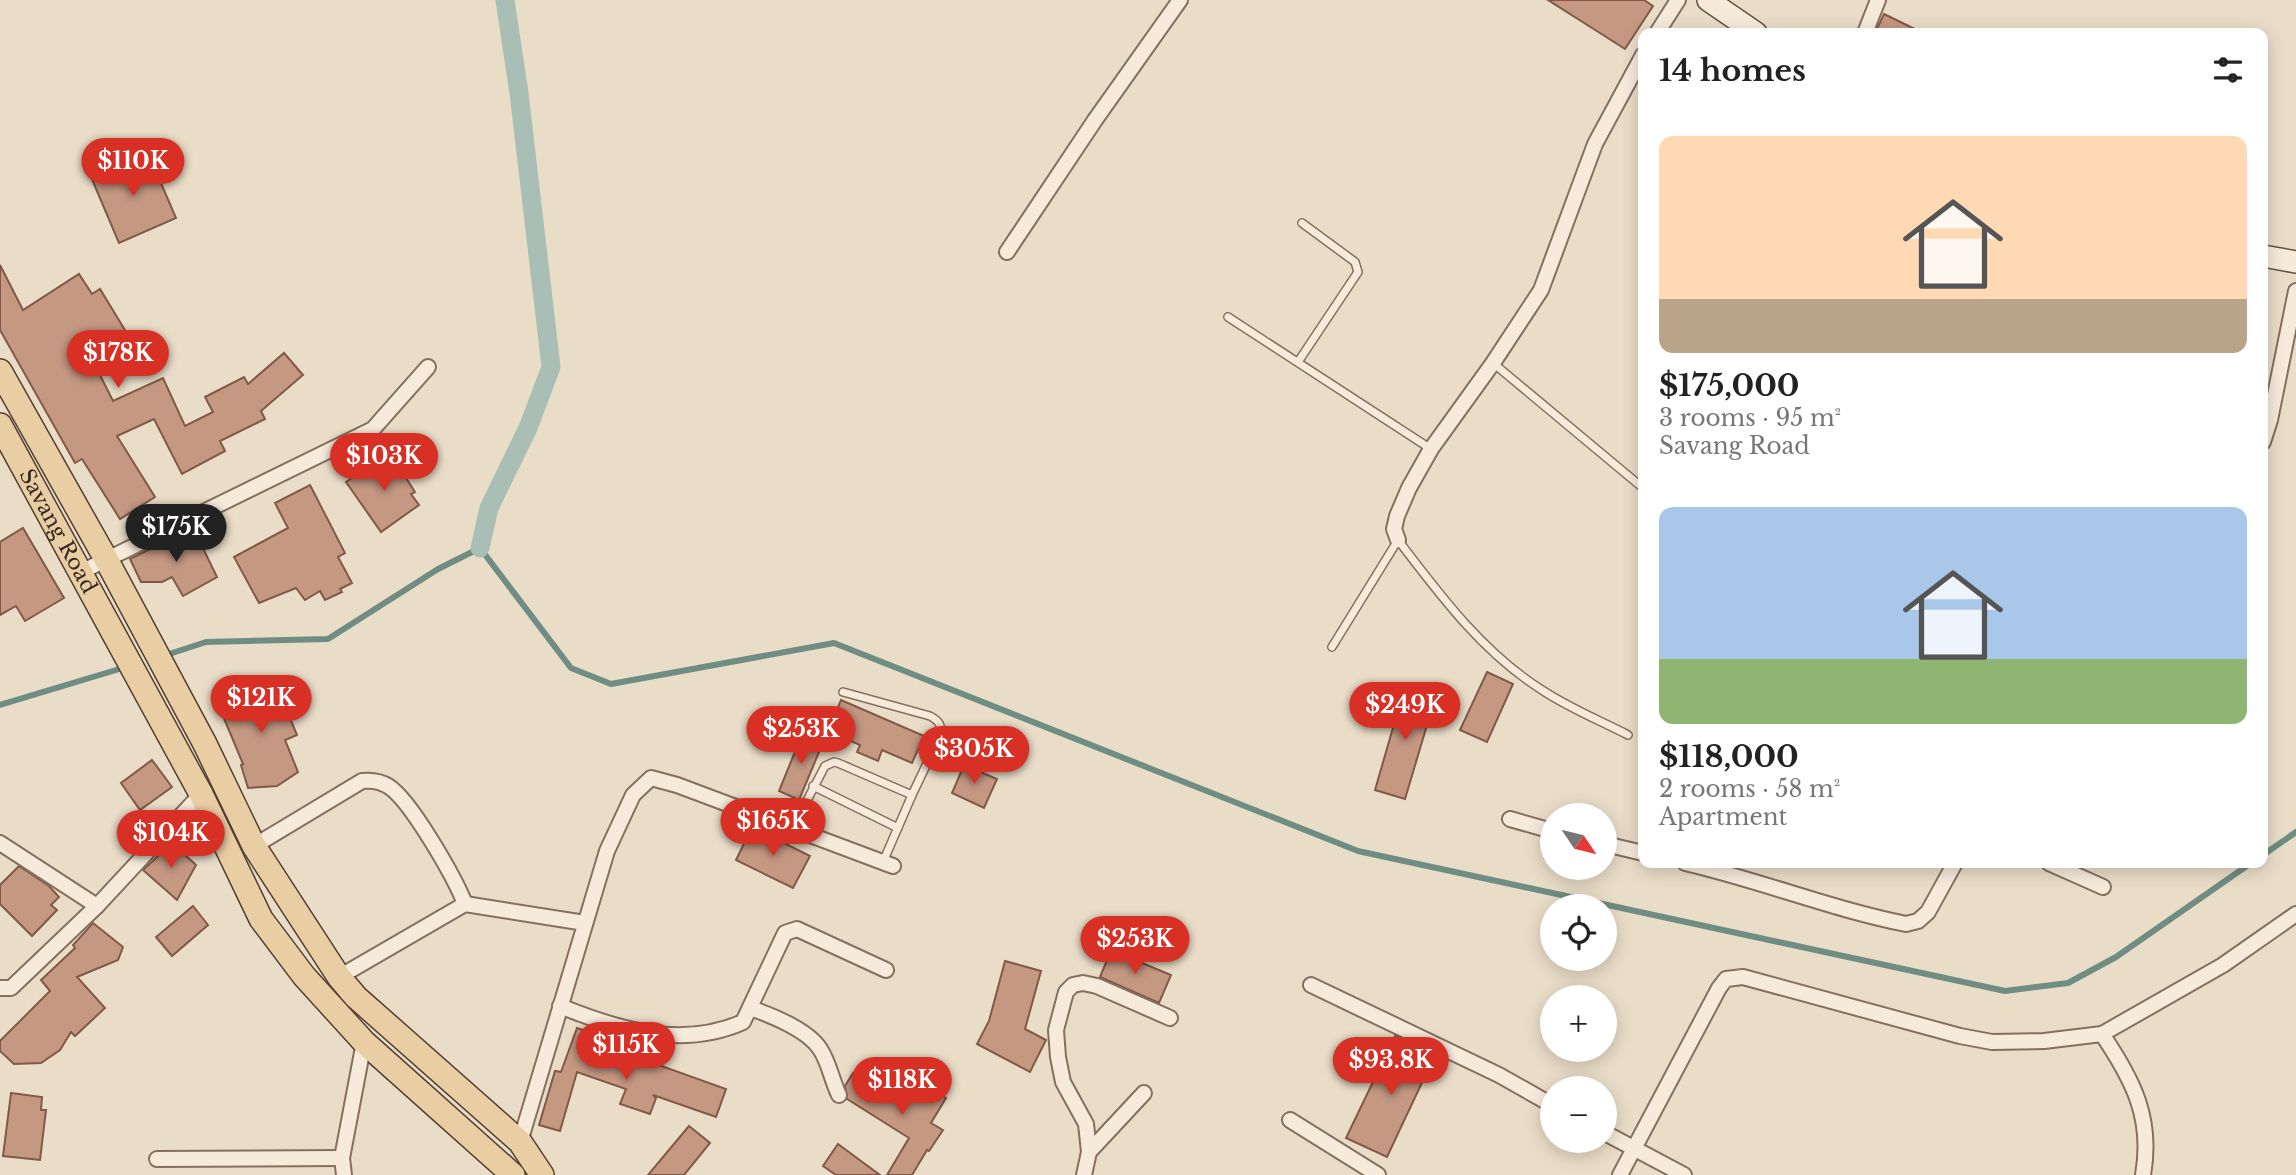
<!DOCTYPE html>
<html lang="en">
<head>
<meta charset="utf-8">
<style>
	:root { --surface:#fff; --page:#f2f2f2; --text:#222; --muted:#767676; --accent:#d93025 }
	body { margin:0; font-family:"Libre Baskerville",serif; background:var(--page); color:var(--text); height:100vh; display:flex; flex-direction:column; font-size:26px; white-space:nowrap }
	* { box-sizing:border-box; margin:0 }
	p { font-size:23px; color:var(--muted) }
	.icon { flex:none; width:38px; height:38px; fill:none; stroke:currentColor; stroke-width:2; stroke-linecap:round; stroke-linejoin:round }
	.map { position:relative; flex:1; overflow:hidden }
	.panel { position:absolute; left:1638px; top:28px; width:630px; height:840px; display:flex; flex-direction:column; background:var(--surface); border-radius:14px; box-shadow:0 4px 18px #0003 }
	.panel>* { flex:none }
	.needle { width:46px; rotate:125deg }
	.controls { position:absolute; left:1540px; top:803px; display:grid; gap:14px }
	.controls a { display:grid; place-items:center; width:77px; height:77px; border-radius:50%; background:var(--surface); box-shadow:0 4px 18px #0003; font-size:35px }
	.price { position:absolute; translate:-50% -60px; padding:0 16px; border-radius:24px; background:var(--accent); color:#fff; font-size:23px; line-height:46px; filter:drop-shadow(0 2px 4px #0008) }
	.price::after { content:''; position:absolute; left:50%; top:42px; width:21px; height:16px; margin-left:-10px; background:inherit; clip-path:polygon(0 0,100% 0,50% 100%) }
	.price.selected { background:#222; color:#fff }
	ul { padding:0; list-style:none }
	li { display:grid; align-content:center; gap:14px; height:371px; padding:0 21px }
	li span { display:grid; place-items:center; height:217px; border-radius:14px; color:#555 }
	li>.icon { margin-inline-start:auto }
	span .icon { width:126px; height:126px; fill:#fffc; stroke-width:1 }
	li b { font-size:30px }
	h2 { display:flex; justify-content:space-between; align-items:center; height:84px; padding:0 21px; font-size:30px }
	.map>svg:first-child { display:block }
</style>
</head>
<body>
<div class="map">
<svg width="2296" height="1175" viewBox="0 0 2296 1175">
	<rect width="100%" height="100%" fill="#eaddc8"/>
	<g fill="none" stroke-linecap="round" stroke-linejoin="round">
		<g stroke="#708d83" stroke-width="6">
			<polyline points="163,656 206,642 328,639 438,569 480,548 571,668 611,684 834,643 1358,851 2005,991 2068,983 2116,957 2251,863"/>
			<polyline points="0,705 126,667"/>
			<polyline points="2263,855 2296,832"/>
		</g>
		<polyline stroke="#a9bfb6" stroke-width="19" points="480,548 489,508 528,428 551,367 519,93 505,0"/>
	</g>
	<g fill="#c59882" stroke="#825947" stroke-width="2">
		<polygon points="1548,0 1644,0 1653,6 1625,49"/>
		<polygon points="1884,14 1923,33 1875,33"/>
		<polygon points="148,153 176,218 119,243 91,177"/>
		<polygon points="0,265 23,310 79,274 92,294 100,289 137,350 99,373 113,401 163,378 185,426 213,412 205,397 244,377 248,384 284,353 303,375 261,411 265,419 220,441 225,451 182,474 154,419 117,436 155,497 120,519 82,459 75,463 0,330"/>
		<polygon points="384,456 395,470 399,467 415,492 411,494 419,505 381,532 346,482"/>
		<polygon points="310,485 345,553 338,557 352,583 340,589 342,592 325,600 320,591 305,600 296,588 259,603 234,557 288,528 275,503"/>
		<polygon points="23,528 64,598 25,621 16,606 0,615 0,542"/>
		<polygon points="187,531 199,540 217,577 183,596 172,577 162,582 141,582 130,559"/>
		<polygon points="1487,672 1513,684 1487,742 1460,730"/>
		<polygon points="274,680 297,735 285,740 298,772 277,786 248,788 241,765 243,764 218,704"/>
		<polygon points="1405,686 1436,695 1405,799 1375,790"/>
		<polygon points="841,700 924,736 912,763 882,750 878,761 857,752 860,745 828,731"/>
		<polygon points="803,732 824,740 799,800 779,791"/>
		<polygon points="152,760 172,787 140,810 121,783"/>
		<polygon points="964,765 997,779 984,808 952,793"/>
		<polygon points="752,827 810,856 793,888 736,860"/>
		<polygon points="172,843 196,865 177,900 143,870"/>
		<polygon points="19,866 49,886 59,897 51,905 57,910 32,936 0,904 0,885"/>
		<polygon points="193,906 208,925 172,956 156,937"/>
		<polygon points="93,923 123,947 118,960 77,977 105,1008 75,1036 71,1032 60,1050 41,1063 14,1064 0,1051 0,1041 50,991 41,980 75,948 73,945"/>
		<polygon points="1111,950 1171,975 1159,1003 1100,977"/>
		<polygon points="1005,961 1041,971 1025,1029 1046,1040 1030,1072 977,1044 989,1021"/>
		<polygon points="577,1028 589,1032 586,1039 726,1089 716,1117 653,1095 656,1098 650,1114 620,1104 626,1089 577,1072 560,1131 539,1125 555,1071 561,1072"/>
		<polygon points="1395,1036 1435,1055 1387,1157 1346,1138"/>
		<polygon points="853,1073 897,1101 912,1077 946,1098 931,1123 943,1130 929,1151 927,1150 912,1175 887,1175 909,1138 847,1099 845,1086"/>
		<polygon points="11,1093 42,1097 41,1110 46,1110 40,1160 3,1156"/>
		<polygon points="689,1126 710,1143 684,1175 648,1175"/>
		<polygon points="838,1144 880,1175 836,1175 823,1166"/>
	</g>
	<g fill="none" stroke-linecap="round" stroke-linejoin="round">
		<defs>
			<g id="lane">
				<polyline points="1228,317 1431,449"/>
				<polyline points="1298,362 1358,272 1355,262 1302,223"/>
				<polyline points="1493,363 1643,488"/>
				<path d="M1332,647L1398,540C1440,595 1482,652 1542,690C1569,708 1599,720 1628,735"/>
				<path d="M843,692L930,716C939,721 941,724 941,734L912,795"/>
				<polyline points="813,786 898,828"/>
				<polyline points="792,829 825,766 834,762 838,763 912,795 883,862"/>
			</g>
			<g id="street">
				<polyline points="1657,33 1678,0"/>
				<polyline points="1865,33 1878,0"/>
				<polyline points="1007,252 1095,120 1180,0"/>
				<polyline points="2263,442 2270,420 2296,291"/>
				<polyline points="1398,540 1394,529 1397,516 1409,488 1431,449 1493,363 1541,290 1595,144 1643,55"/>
				<polyline points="81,572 373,429 428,367"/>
				<polyline points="1510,819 1552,831"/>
				<polyline points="0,843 97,906"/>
				<polyline points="1605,844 1643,853"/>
				<path d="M254,846L362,781C371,780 380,781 388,786C410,799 455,878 465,904L339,977"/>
				<path d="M1685,863C1759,880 1831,909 1906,924L1918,921L1928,912L1955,863"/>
				<polyline points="2049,863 2103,887"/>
				<polyline points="465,904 585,923"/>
				<polyline points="1311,985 1499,1075 1552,1105"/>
				<polyline points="0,988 11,988 97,906 201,794"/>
				<path d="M560,1006C619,1030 682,1049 743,1022L785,933L797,929L886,970"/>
				<path d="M750,1008C771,1015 808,1030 820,1049C829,1062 832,1081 839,1095"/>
				<path d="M2102,1034C2133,1080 2153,1118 2143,1175"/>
				<polyline points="1290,1120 1378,1175"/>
				<polyline points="1605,1133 1684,1175"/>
				<polyline points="520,1142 607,851 633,795 651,778 677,785 893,866"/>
				<polyline points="1089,1152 1086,1124 1063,1082 1058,1057 1056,1030 1066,992 1073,985 1083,983 1097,986 1170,1018"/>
				<polyline points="157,1159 342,1158"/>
				<polyline points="344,1175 342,1158 364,1042"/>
				<polyline points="1084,1175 1089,1152 1144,1093"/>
				<polyline points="1620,1175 1719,988 1726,979 1743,977 1960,1036 1992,1042 2044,1041 2102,1034 2223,965 2296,914"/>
			</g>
			<g id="secondary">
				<polyline points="1708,0 1756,33"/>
				<polyline points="2263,256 2296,262"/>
			</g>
			<g id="primary">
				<polyline points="0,371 106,559 205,744 254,846 339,977 356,997 520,1142 542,1175"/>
				<path id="s1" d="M0,425L201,794L261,919L304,976L364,1042L513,1175"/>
			</g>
		</defs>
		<use href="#lane" stroke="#85705f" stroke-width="10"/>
		<use href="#street" stroke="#85705f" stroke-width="18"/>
		<use href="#secondary" stroke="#675142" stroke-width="24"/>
		<use href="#primary" stroke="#533f32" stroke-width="26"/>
		<use href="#lane" stroke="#f6ebdb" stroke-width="7"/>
		<use href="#street" stroke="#f6ebdb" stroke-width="14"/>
		<use href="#secondary" stroke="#f6ebdb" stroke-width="21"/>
		<use href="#primary" stroke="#e9cea4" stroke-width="23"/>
	</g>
	<g text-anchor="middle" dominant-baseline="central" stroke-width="5" stroke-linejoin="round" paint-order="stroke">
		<g font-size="21" fill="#372921" stroke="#f3e8d7">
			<text stroke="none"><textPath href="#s1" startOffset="121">Savang Road</textPath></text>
		</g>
	</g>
</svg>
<div class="controls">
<a><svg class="needle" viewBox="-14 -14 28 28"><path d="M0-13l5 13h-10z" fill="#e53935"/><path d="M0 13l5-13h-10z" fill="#767676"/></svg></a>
<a><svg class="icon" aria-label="locate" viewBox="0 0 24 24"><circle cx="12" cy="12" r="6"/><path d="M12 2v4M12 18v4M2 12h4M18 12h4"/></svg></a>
<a>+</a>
<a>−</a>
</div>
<b class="price" style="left:133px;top:198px">$110K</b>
<b class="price" style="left:118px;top:390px">$178K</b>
<b class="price" style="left:384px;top:493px">$103K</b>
<b class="price selected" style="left:176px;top:564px">$175K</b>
<b class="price" style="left:261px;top:735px">$121K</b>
<b class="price" style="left:1405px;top:742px">$249K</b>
<b class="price" style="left:801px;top:766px">$253K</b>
<b class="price" style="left:974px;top:786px">$305K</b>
<b class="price" style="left:773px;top:858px">$165K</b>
<b class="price" style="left:171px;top:870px">$104K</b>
<b class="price" style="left:1135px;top:976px">$253K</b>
<b class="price" style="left:626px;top:1082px">$115K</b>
<b class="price" style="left:1391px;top:1097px">$93.8K</b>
<b class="price" style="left:902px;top:1117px">$118K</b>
<section class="panel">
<h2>14 homes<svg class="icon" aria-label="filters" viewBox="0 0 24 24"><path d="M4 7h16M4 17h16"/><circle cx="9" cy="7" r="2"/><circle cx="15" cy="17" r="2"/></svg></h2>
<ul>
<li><span style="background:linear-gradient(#ffd9b3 75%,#b9a48a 0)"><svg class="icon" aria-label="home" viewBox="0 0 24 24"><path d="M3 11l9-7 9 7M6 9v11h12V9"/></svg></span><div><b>$175,000</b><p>3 rooms · 95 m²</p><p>Savang Road</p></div></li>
<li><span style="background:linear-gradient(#a9c7e8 70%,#8fb573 0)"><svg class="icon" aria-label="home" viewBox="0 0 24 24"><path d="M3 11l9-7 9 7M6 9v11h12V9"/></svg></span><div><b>$118,000</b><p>2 rooms · 58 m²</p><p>Apartment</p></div></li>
</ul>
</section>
</div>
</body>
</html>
